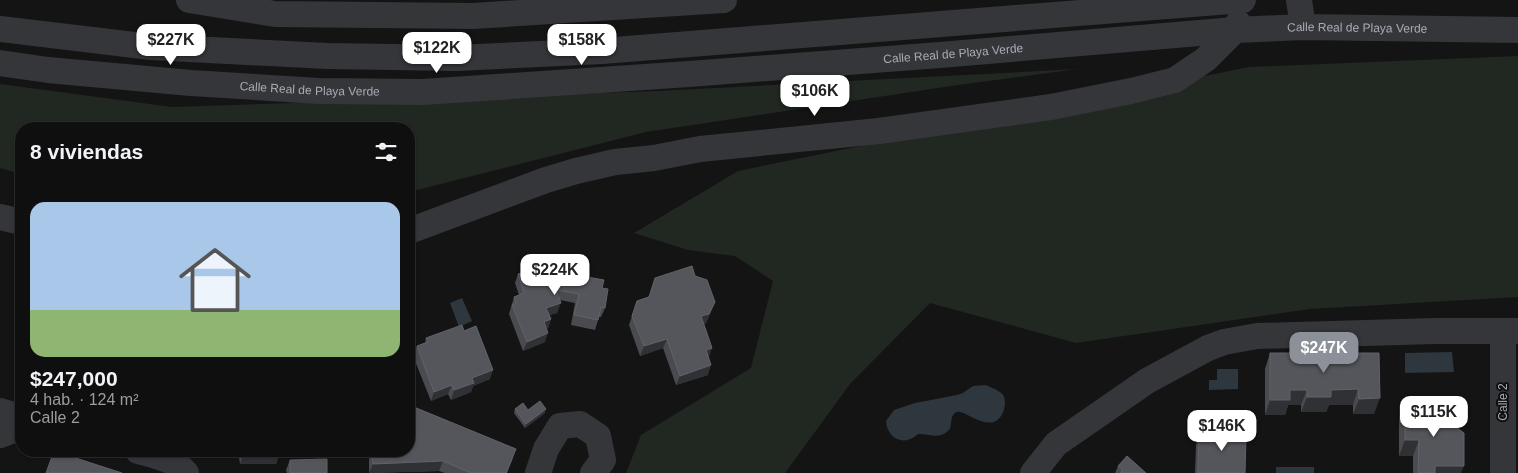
<!DOCTYPE html>
<html lang="es">
<head>
<meta charset="utf-8">
<style>
	:root { --surface:#0f0f10; --page:#181819; --text:#f1f3f6; --muted:#9b9c9f; --line:#2f2f30; --accent:#8c9099 }
	body { margin:0; font-family:Helvetica,sans-serif; background:var(--page); color:var(--text); height:100vh; display:flex; flex-direction:column; font-size:19px; white-space:nowrap }
	* { box-sizing:border-box; margin:0 }
	p { font-size:16px; color:var(--muted) }
	.icon { flex:none; width:28px; height:28px; fill:none; stroke:currentColor; stroke-width:2; stroke-linecap:round; stroke-linejoin:round }
	.map { position:relative; flex:1; overflow:hidden }
	.side { position:absolute; left:15px; top:122px; width:400px; height:335px; display:flex; flex-direction:column; background:var(--surface); border-radius:20px; box-shadow:0 1px 4px #0004,0 0 0 1px var(--line) }
	.side>* { flex:none }
	.price { position:absolute; translate:-50% -42px; padding:0 11px; border-radius:10px; background:#fff; color:#222; font-size:16px; line-height:32px; filter:drop-shadow(0 1px 2px #0008) }
	.price::after { content:''; position:absolute; left:50%; top:30px; width:15px; height:11px; margin-left:-8px; background:inherit; clip-path:polygon(0 0,100% 0,50% 100%) }
	.price.selected { background:var(--accent); color:#fff }
	ul { padding:0; list-style:none }
	li { display:grid; align-content:center; gap:10px; height:265px; padding:0 15px }
	li+li { border-top:1px solid var(--line) }
	li span { display:grid; place-items:center; height:155px; border-radius:15px; color:#555 }
	li>.icon { margin-inline-start:auto }
	span .icon { width:90px; height:90px; fill:#fffc; stroke-width:1 }
	li b { font-size:21px }
	h2 { display:flex; justify-content:space-between; align-items:center; height:60px; padding:0 15px; font-size:21px }
	.map>svg:first-child { display:block }
</style>
</head>
<body>
<div class="map">
<svg width="1518" height="473" viewBox="0 0 1518 473">
	<rect width="100%" height="100%" fill="#141415"/>
	<g fill="#202821">
		<polygon points="1518,56 1518,297 1310,309 1076,343 930,303 850,384 785,473 626,473 641,435 751,368 773,281 735,256 688,250 634,233 738,171 1249,67"/>
		<polygon points="1078,69 951,86 646,132 409,192 409,129 21,129 21,174 0,168 0,84 172,107 657,91"/>
	</g>
	<g fill="#2e373d">
		<polygon points="462,298 472,321 459,327 450,303"/>
		<polygon points="1452,352 1454,372 1405,373 1405,353"/>
		<polygon points="1217,369 1238,369 1238,389 1209,390 1209,380 1217,380"/>
		<path d="M986,385C992,388 999,390 1003,395C1008,403 1003,419 994,422C980,426 963,409 957,412C950,414 952,423 950,429C940,440 931,434 918,434C905,447 887,439 886,421L894,410L915,403L957,395L963,393L973,386Z"/>
		<rect x="1276" y="467" width="38" height="6"/>
	</g>
	<g fill="none" stroke-linecap="round" stroke-linejoin="round">
		<g stroke="#35363a" stroke-width="26">
			<polyline points="189,0 275,14 473,16 724,0"/>
			<polyline points="1299,0 1303,27"/>
			<polyline points="0,29 151,47 327,56 457,58 602,51 1243,0"/>
			<path id="s1" d="M0,63L48,70L191,83L319,91L423,92L689,74L940,55L1235,30L1303,27L1518,30"/>
			<polyline points="0,217 21,222"/>
			<polyline points="409,231 546,180 576,171 615,162 654,158 700,149 879,131 1051,107 1131,91 1175,80 1206,59 1235,30 1238,23"/>
			<polyline points="1503,331 1503,473"/>
			<polyline points="0,411 21,417"/>
			<polyline points="0,435 21,427"/>
			<path d="M138,451C155,456 175,459 186,473"/>
			<polyline points="538,473 546,449 560,426 580,424 598,436 603,460 593,473"/>
			<polyline points="1033,473 1056,444 1147,381 1208,348 1224,342 1257,336 1435,331 1518,331"/>
		</g>
	</g>
	<g fill="#4a4b50">
		<polygon points="518,274 576,275 602,288 605,308 601,317 599,317 595,330 571,325 575,303 560,300 557,313 549,315 551,319 548,328 546,329 545,342 523,351 509,314 514,297 519,295 515,283"/>
		<polygon points="695,276 715,302 706,323 704,324 712,348 708,357 708,375 676,385 663,348 640,356 629,325 637,301 648,297"/>
		<polygon points="464,331 490,379 473,386 471,392 451,400 448,394 431,401 413,356 417,346 425,343 426,338"/>
		<polygon points="1270,353 1379,353 1374,414 1353,414 1353,405 1329,405 1326,412 1301,412 1301,405 1288,405 1285,415 1265,415 1265,369"/>
		<polygon points="1405,404 1461,473 1413,473 1413,456 1399,456 1399,419"/>
		<polygon points="409,405 513,458 507,473 445,473 439,471 369,473 369,451 409,451"/>
		<polygon points="515,409 528,410 545,413 525,428 514,413"/>
		<polygon points="1214,426 1232,436 1245,473 1195,473 1196,445 1199,435 1211,436"/>
		<polygon points="238,451 280,451 276,464 240,464"/>
		<polygon points="290,460 327,473 287,473 286,470"/>
		<polygon points="1118,466 1146,473 1115,473"/>
	</g>
	<g fill="#303134">
		<polygon points="715,302 706,323 698,326 701,316"/>
		<polygon points="561,303 557,313 543,317 546,308"/>
		<polygon points="551,319 548,328 540,331 544,322"/>
		<polygon points="548,333 545,342 523,351 527,342"/>
		<polygon points="667,339 663,348 640,356 644,346"/>
		<polygon points="712,348 709,357 702,359 706,350"/>
		<polygon points="711,365 708,375 676,385 680,376"/>
		<polygon points="493,370 490,379 473,386 471,392 451,400 454,390 472,378"/>
		<polygon points="452,385 448,394 431,401 434,392"/>
		<polygon points="1358,389 1353,405 1329,405 1326,412 1301,412 1307,397 1331,390"/>
		<polygon points="1290,390 1307,390 1301,405 1288,405 1285,415 1265,415 1270,400"/>
		<polygon points="1380,398 1374,414 1353,414 1359,399"/>
		<polygon points="546,409 545,413 525,428 526,424"/>
		<polygon points="1405,440 1419,440 1413,456 1399,456"/>
		<polygon points="244,452 280,452 276,464 240,464"/>
		<polygon points="443,461 439,471 369,473 373,464"/>
		<polygon points="1435,466 1464,466 1461,473 1433,473"/>
	</g>
	<g fill="#54565b" stroke="#616369">
		<polygon points="570,257 576,275 604,280 602,288 608,289 605,308 601,307 598,320 574,315 579,294 556,290 561,303 546,308 551,319 544,322 548,333 527,342 512,305 516,303 514,297 524,293 518,274"/>
		<polygon points="692,266 695,276 707,280 715,302 709,314 701,316 712,348 706,350 711,365 680,376 667,339 644,346 632,316 637,301 649,297 655,278"/>
		<polygon points="462,325 464,331 476,326 493,370 472,378 474,383 454,390 452,385 434,392 417,346 428,342 426,338"/>
		<polygon points="1270,353 1379,353 1380,398 1359,399 1358,389 1331,390 1331,397 1307,397 1307,390 1290,390 1290,400 1270,400"/>
		<polygon points="540,401 546,409 526,424 515,409 523,403 528,410"/>
		<polygon points="1405,404 1425,404 1464,433 1464,466 1435,466 1435,473 1418,473 1419,440 1405,440"/>
		<polygon points="409,405 516,449 506,473 471,473 443,461 373,464 372,451 409,451 409,434 411,434"/>
		<polygon points="1214,426 1233,426 1232,436 1246,437 1245,473 1198,473 1199,435 1214,436"/>
		<polygon points="54,451 122,473 46,473"/>
		<rect x="244" y="451" width="36" height="1"/>
		<polygon points="1127,456 1146,473 1120,473 1123,470 1118,466"/>
		<polygon points="327,459 327,473 290,473 290,460"/>
	</g>
	<g text-anchor="middle" dominant-baseline="central" stroke-width="4" stroke-linejoin="round" paint-order="stroke">
		<g font-size="12" fill="#a6acb5" stroke="#0f0f10">
			<text stroke="none"><textPath href="#s1" startOffset="1361">Calle Real de Playa Verde</textPath></text>
			<text stroke="none"><textPath href="#s1" startOffset="956">Calle Real de Playa Verde</textPath></text>
			<text stroke="none"><textPath href="#s1" startOffset="311">Calle Real de Playa Verde</textPath></text>
			<text transform="translate(1503 402) rotate(-90)">Calle 2</text>
		</g>
	</g>
</svg>
<b class="price" style="left:171px;top:66px">$227K</b>
<b class="price" style="left:582px;top:66px">$158K</b>
<b class="price" style="left:437px;top:74px">$122K</b>
<b class="price" style="left:815px;top:117px">$106K</b>
<b class="price" style="left:555px;top:296px">$224K</b>
<b class="price selected" style="left:1324px;top:374px">$247K</b>
<b class="price" style="left:1434px;top:438px">$115K</b>
<b class="price" style="left:1222px;top:452px">$146K</b>
<section class="side">
<h2>8 viviendas<svg class="icon" aria-label="filters" viewBox="0 0 24 24"><path d="M4 7h16M4 17h16"/><circle cx="9" cy="7" r="2"/><circle cx="15" cy="17" r="2"/></svg></h2>
<ul>
<li><span style="background:linear-gradient(#a9c7e8 70%,#8fb573 0)"><svg class="icon" aria-label="home" viewBox="0 0 24 24"><path d="M3 11l9-7 9 7M6 9v11h12V9"/></svg></span><div><b>$247,000</b><p>4 hab. · 124 m²</p><p>Calle 2</p></div></li>
</ul>
</section>
</div>
</body>
</html>
